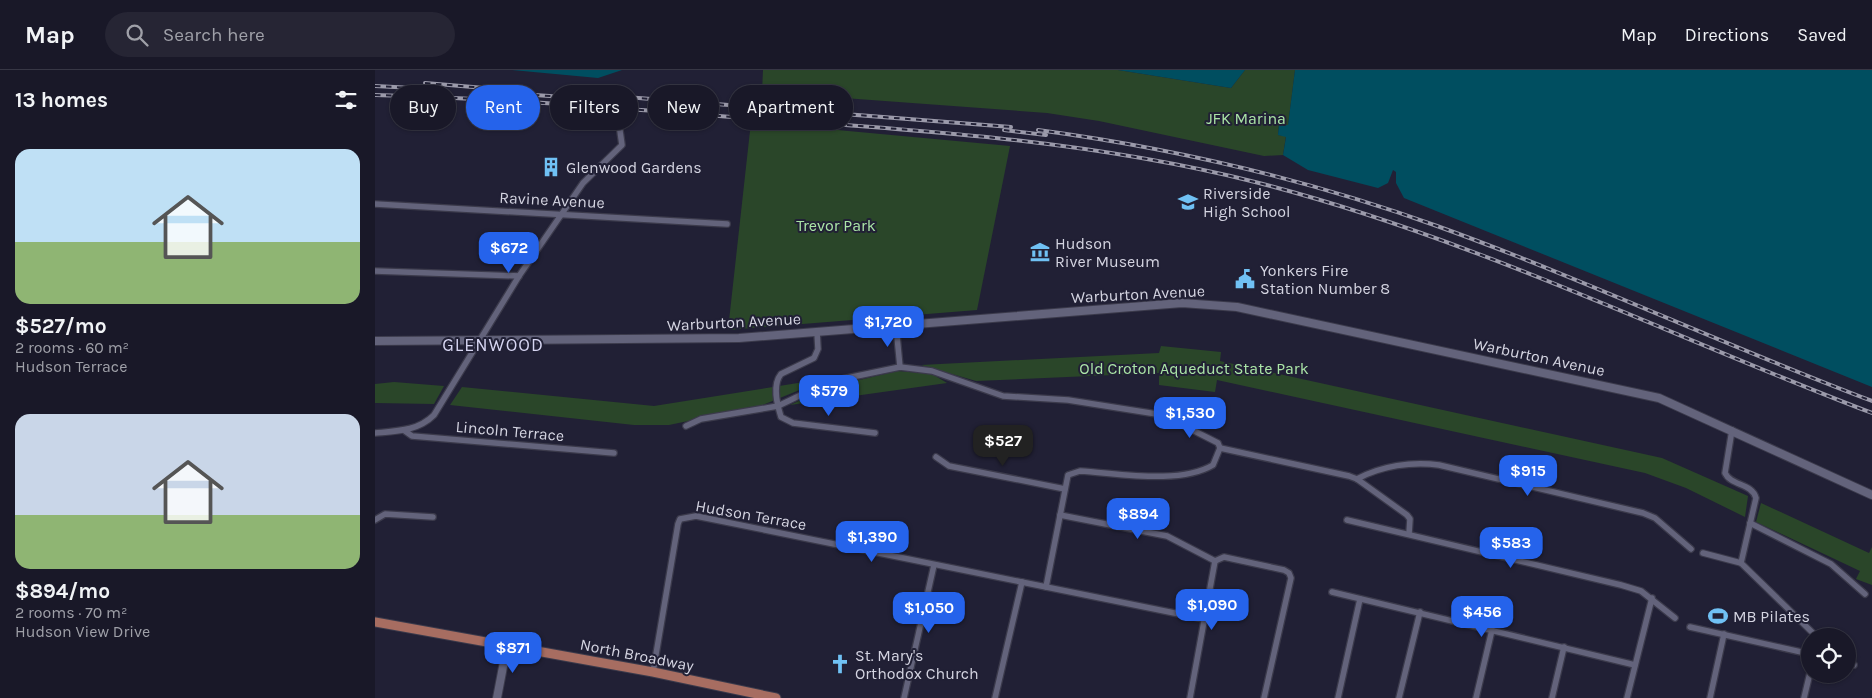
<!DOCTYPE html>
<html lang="en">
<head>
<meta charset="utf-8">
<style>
	:root { --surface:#191828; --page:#262534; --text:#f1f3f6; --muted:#9fa0a8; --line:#373745; --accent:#2563eb }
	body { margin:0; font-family:Karla,sans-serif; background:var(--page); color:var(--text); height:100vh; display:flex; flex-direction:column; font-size:19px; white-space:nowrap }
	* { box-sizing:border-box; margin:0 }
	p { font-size:16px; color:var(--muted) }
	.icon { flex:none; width:28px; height:28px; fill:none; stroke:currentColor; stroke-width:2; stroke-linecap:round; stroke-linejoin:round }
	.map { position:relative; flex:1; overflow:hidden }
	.drawer { display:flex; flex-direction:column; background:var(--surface); width:375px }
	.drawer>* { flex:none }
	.banner { position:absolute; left:15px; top:15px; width:475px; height:45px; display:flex; gap:10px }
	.controls { position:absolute; left:1426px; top:558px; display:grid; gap:10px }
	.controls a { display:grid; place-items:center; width:55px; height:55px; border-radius:50%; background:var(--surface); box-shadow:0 1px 4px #0004,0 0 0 1px var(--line); font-size:25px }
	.price { position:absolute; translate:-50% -42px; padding:0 11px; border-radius:10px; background:var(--accent); color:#fff; font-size:16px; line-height:32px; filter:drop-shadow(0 1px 2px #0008) }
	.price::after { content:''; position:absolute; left:50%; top:30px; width:15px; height:11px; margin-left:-8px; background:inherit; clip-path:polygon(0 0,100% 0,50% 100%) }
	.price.selected { background:#222; color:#fff }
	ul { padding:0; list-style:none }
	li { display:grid; align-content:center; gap:10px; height:265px; padding:0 15px }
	li span { display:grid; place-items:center; height:155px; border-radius:15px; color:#555 }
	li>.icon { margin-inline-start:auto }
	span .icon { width:90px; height:90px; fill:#fffc; stroke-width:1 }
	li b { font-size:21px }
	h2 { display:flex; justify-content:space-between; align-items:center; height:60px; padding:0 15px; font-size:21px }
	.pill { padding:0 18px; border-radius:22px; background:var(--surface); box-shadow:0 1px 4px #0004,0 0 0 1px var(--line); font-size:18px; line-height:45px }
	.pill.selected { background:var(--accent); color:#fff }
	header { display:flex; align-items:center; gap:30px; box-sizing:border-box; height:70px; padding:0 25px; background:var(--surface); border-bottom:1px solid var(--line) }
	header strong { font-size:24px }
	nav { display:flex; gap:28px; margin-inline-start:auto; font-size:18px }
	.search { width:350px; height:45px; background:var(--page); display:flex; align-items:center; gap:12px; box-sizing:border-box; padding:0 18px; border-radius:28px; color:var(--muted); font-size:19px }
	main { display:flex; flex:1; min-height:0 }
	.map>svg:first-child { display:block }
</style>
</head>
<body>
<header>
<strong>Map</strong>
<div class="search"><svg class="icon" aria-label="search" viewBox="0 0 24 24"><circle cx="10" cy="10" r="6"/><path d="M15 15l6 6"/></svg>Search here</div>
<nav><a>Map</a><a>Directions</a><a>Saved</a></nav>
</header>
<main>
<section class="drawer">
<h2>13 homes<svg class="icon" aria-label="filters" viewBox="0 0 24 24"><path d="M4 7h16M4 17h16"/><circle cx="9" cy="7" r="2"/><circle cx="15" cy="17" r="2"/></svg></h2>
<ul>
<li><span style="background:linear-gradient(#bfe0f5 60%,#8fb573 0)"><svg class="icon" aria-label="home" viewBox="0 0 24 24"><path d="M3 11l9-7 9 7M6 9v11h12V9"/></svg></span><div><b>$527/mo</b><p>2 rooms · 60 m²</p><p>Hudson Terrace</p></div></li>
<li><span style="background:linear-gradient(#c9d6e8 65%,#8fb573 0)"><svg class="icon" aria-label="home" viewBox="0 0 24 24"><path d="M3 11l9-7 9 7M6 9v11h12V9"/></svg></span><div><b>$894/mo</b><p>2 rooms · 70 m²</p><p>Hudson View Drive</p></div></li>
</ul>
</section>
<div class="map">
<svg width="1497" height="628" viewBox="0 0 1497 628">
	<rect width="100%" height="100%" fill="#212035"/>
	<g fill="#2a4629">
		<polygon points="388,0 743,0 856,18 870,0 920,0 913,56 904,54 903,65 911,66 908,85 889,86 724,51 672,43 387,22"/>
		<polygon points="376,52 635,76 602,240 353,260"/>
		<polygon points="786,276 846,282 845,291 1287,388 1373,426 1370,447 1311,418 1270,403 842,310 840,322 784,315 784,303 601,311 546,295 784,283"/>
		<polygon points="523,301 557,304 572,313 415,335 454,317"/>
		<polygon points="454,308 385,336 294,355 259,355 75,335 87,317 279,336"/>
		<polygon points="19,312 69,316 59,334 0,333 0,314"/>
		<polygon points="1386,433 1494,483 1497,477 1497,515 1481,509 1485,501 1381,452"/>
	</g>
	<g fill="#004e60">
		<polygon points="137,0 247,0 223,8"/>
		<polygon points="743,0 870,0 856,18"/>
		<polygon points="920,0 1497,0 1497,317 1029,128 1021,113 1021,102 1018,100 1013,113 1003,118 933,100 908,85 911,67 903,65 904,54 913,55"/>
	</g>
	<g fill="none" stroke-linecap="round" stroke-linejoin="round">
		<defs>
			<g id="street">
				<polyline points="0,134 352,154"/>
				<polyline points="0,201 144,206"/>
				<polyline points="521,256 525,297"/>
				<path d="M442,262L443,279L439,288L406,304C397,315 402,334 406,347L418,353L500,363"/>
				<path d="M311,356L326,349L403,336L453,312L525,297L557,301L628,326L693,330L788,345L843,373L845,378L838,395C804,415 743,403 705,401L693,405L671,517"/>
				<path d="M1357,360L1350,403C1356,416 1377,413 1381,428L1366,493L1441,566"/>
				<polyline points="30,361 37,366 239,383"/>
				<path d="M0,363C22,361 43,361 59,345L144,206L208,113L247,75L244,54"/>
				<polyline points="845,378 974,406 982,409 1032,445 1035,449 1034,464"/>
				<polyline points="561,387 574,396 690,419"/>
				<path d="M982,409C1006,396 1037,391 1064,395L1268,443L1280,448L1316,479"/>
				<polyline points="685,445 792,466 840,491"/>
				<polyline points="0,450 10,444 58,447"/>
				<polyline points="972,450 1246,515 1266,521 1300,548"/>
				<polyline points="1375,453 1456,494 1490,524"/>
				<polyline points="1328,483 1366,493"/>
				<polyline points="840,491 849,487 909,500 914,503 916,508 889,628"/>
				<polyline points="957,522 1260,595"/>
				<polyline points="1315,557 1435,584"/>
				<polyline points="1472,594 1479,595"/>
				<polyline points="278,602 303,454 305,449 321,446 829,549"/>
				<polyline points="529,628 559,495"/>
				<polyline points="620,628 647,512"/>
				<polyline points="815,628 840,491"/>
				<polyline points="963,628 985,529"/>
				<polyline points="1024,628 1045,542"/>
				<polyline points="1101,628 1117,560"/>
				<polyline points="1177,628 1189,577"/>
				<polyline points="1252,628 1277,528"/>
				<polyline points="1335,628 1349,564"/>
				<polyline points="1429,628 1435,603"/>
			</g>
			<g id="secondary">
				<polyline points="0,271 364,268 807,233 862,237 1284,328 1497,425"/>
				<polyline points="122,628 132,576"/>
			</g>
			<polyline id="primary" points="0,552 278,602 401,628"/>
		</defs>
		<use href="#street" stroke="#3b3a4b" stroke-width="8"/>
		<use href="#secondary" stroke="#3b3a4b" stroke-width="10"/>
		<use href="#primary" stroke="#3b3a4b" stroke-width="11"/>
		<use href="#street" stroke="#63637b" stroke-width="5.5"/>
		<use href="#secondary" stroke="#63637b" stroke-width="8"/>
		<use href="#primary" stroke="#a76d61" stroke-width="9"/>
		<defs>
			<g id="rail">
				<polyline points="50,13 122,19"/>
				<polyline points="0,16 58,19"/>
				<polyline points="115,22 220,29"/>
				<polyline points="212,24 636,57"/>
				<path d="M0,25C124,28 248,39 372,48C543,60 713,70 880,112C1093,166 1292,265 1497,343"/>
				<polyline points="629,60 671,65"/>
				<path d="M663,60C798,78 934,110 1062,156C1209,209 1351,276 1497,331"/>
			</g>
		</defs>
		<use href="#rail" stroke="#9b9aaa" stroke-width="4"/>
		<use href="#rail" stroke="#212035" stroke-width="2" stroke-dasharray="5.5" stroke-linecap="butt"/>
	</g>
	<defs>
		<symbol id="building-bare" viewBox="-9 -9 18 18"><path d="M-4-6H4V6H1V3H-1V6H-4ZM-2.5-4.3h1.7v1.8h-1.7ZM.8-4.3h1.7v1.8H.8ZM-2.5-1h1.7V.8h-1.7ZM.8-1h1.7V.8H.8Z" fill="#70c1f4" stroke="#212035" stroke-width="2.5" paint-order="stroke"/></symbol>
		<symbol id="school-bare" viewBox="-9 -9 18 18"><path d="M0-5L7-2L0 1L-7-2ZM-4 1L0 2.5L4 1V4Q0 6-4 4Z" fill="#70c1f4" stroke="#212035" stroke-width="2.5" paint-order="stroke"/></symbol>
		<symbol id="museum-bare" viewBox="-9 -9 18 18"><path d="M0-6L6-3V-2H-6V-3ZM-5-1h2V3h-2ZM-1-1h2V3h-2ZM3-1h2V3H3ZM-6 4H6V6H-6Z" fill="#70c1f4" stroke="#212035" stroke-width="2.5" paint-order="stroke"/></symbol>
		<symbol id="civic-bare" viewBox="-9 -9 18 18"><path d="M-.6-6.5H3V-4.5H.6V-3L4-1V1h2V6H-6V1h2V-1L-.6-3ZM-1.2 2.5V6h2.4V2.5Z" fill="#70c1f4" stroke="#212035" stroke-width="2.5" paint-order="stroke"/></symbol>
		<symbol id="stadium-bare" viewBox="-9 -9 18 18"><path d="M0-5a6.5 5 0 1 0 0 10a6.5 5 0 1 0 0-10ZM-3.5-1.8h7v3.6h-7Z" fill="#70c1f4" stroke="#212035" stroke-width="2.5" paint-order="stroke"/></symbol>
		<symbol id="church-bare" viewBox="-9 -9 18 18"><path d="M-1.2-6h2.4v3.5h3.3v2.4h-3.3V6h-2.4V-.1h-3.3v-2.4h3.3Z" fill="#70c1f4" stroke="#212035" stroke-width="2.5" paint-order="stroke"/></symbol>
	</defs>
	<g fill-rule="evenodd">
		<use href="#building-bare" x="162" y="83" width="28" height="28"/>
		<use href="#school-bare" x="799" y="118" width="28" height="28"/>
		<use href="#museum-bare" x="651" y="168" width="28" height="28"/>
		<use href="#civic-bare" x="856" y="195" width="28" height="28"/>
		<use href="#stadium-bare" x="1329" y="532" width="28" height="28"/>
		<use href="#church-bare" x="451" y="580" width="28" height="28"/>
	</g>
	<g text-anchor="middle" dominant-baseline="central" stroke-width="4" stroke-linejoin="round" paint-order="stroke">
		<g font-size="16" fill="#abe5a7" stroke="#212035">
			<text x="871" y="48">JFK Marina</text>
			<text x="461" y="155">Trevor Park</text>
			<text x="819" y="298">Old Croton Aqueduct State Park</text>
		</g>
		<g font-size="16" fill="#d4d4e1" stroke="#212035" text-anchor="start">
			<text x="191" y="97">Glenwood Gardens</text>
			<text x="828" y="123">Riverside<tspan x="828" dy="18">High School</tspan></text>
			<text x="680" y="173">Hudson<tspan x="680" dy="18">River Museum</tspan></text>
			<text x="885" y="200">Yonkers Fire<tspan x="885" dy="18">Station Number 8</tspan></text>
			<text x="1358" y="546">MB Pilates</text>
			<text x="480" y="585">St. Mary's<tspan x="480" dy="18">Orthodox Church</tspan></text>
		</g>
		<g font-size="16" fill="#d4d4e1" stroke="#212035">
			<text transform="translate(177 130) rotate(3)">Ravine Avenue</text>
			<text transform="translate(763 224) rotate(-3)">Warburton Avenue</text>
			<text transform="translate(359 252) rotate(-3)">Warburton Avenue</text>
			<text transform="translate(1164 287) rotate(12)">Warburton Avenue</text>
			<text transform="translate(135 361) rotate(5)">Lincoln Terrace</text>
			<text transform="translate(376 445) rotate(10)">Hudson Terrace</text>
			<text transform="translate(262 585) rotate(11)">North Broadway</text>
		</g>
		<g font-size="18" letter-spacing="1" fill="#d7d6f2" stroke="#212035">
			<text x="118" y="275">GLENWOOD</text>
		</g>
	</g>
</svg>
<div class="controls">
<a><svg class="icon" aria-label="locate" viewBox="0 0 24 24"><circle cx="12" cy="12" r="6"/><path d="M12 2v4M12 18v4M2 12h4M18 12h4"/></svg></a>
</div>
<b class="price" style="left:134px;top:204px">$672</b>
<b class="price" style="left:513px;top:278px">$1,720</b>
<b class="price" style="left:454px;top:347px">$579</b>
<b class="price" style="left:815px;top:369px">$1,530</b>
<b class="price selected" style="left:628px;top:397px">$527</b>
<b class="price" style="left:1153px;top:427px">$915</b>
<b class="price" style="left:763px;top:470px">$894</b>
<b class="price" style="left:497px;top:493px">$1,390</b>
<b class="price" style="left:1136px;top:499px">$583</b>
<b class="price" style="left:837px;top:561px">$1,090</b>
<b class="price" style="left:554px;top:564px">$1,050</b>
<b class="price" style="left:1107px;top:568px">$456</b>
<b class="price" style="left:138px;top:604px">$871</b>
<div class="banner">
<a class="pill">Buy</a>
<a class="pill selected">Rent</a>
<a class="pill">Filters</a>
<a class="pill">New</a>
<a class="pill">Apartment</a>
</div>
</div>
</main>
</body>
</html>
